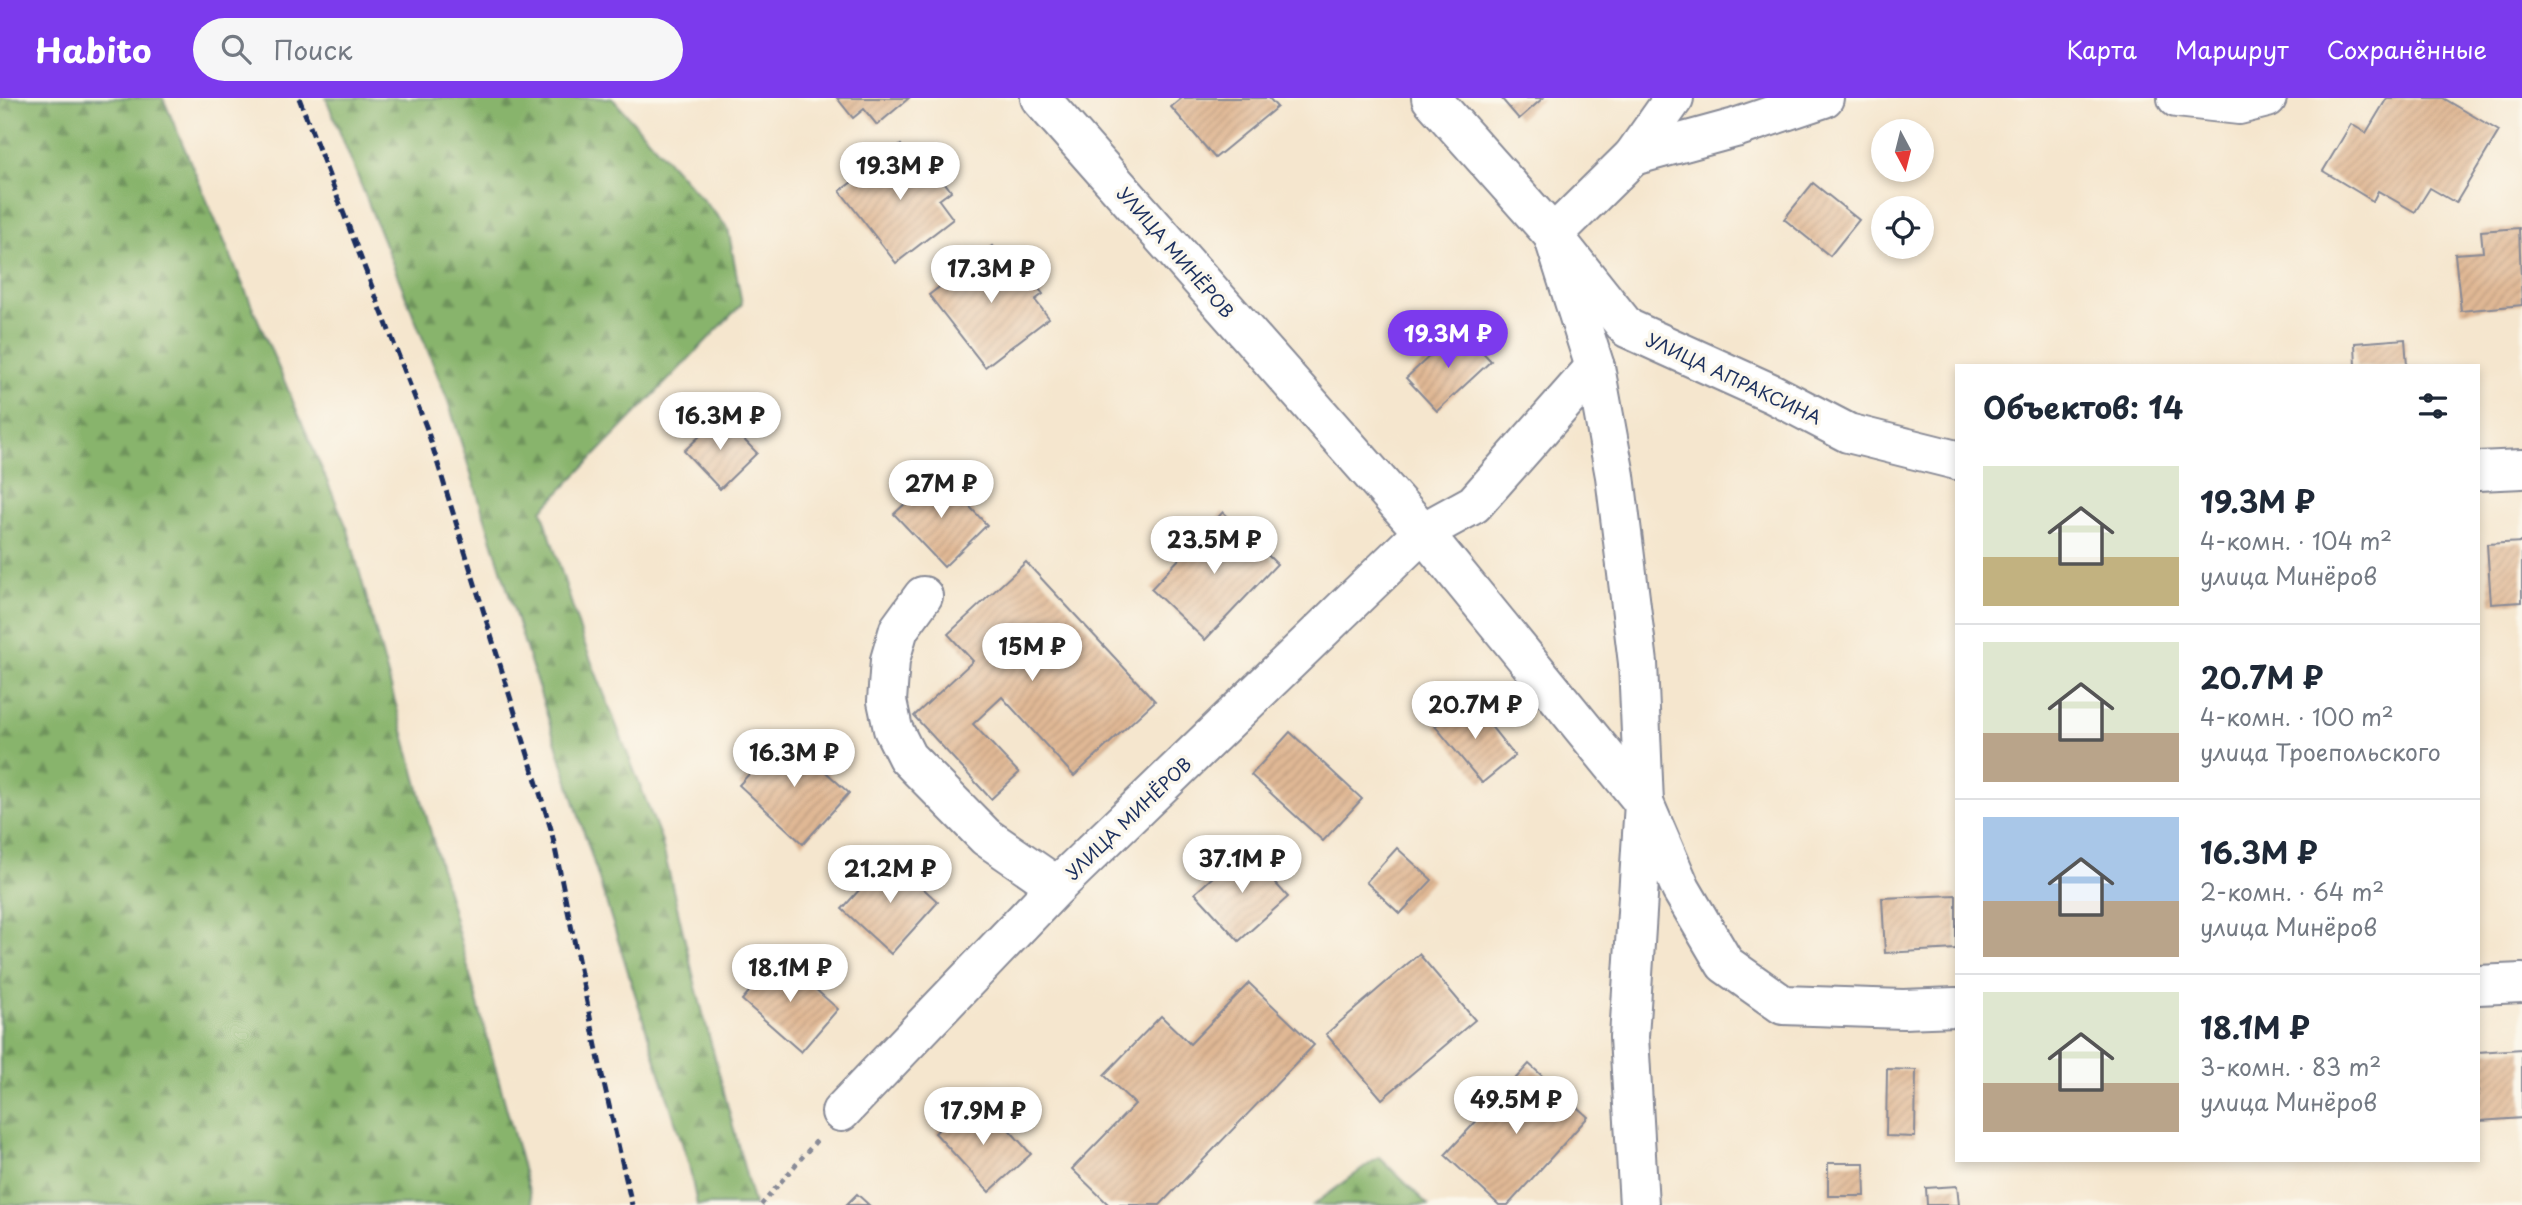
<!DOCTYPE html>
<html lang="ru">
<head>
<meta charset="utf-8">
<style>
	:root { --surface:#fff; --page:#f6f6f7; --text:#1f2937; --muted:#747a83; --line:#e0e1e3; --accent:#7c3aed }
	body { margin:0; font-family:"Playpen Sans",sans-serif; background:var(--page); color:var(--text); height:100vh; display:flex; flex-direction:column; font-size:26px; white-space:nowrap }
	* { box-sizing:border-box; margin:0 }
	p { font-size:23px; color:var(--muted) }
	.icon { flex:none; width:38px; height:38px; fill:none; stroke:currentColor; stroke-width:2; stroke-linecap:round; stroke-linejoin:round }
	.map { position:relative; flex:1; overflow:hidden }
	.drawer { position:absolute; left:1955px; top:266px; width:525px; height:798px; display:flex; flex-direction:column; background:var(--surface); border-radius:0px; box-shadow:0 4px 10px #0003 }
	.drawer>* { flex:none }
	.needle { width:46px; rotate:173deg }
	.buttons { position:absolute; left:1871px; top:21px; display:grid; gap:14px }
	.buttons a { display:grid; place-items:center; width:63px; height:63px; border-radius:50%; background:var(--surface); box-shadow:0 4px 10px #0003; font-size:35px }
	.price { position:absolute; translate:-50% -60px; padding:0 16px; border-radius:24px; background:#fff; color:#222; font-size:23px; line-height:46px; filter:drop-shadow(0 2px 4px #0008) }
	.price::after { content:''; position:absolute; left:50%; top:42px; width:21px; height:16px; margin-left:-10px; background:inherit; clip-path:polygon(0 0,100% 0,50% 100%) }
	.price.on { background:var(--accent); color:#fff }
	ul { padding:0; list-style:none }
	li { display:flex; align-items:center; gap:21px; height:175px; padding:0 28px }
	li+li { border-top:2px solid var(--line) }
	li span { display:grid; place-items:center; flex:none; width:196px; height:140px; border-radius:0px; color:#555 }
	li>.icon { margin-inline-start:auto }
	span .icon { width:84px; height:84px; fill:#fffc; stroke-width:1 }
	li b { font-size:30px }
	h2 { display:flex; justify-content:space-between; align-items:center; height:84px; padding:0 28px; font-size:30px }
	header { display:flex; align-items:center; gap:42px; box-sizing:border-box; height:98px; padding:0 35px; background:var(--accent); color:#fff }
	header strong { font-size:33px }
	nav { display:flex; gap:38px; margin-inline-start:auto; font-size:24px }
	.search { width:490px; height:63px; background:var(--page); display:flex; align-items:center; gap:18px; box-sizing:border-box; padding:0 24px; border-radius:38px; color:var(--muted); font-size:26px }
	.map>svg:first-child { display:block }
</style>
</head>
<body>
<header>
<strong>Habito</strong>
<div class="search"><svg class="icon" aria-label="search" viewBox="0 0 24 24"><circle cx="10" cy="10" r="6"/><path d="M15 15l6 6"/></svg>Поиск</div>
<nav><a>Карта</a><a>Маршрут</a><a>Сохранённые</a></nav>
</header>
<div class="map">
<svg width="2522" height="1107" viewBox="0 0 2522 1107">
	<defs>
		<pattern id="forest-firs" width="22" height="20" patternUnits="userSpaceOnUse" patternTransform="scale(1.75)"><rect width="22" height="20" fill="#88b46c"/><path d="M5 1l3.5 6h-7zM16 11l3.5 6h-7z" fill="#6e935c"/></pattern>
		<pattern id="building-hatch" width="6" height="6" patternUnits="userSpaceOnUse" patternTransform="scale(1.75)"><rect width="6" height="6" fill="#e0b894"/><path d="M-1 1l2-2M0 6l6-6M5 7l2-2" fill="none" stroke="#c09e82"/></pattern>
	</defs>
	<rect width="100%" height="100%" fill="#fbf7ec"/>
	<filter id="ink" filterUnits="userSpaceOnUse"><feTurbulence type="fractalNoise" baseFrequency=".0143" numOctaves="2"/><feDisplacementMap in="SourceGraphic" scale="14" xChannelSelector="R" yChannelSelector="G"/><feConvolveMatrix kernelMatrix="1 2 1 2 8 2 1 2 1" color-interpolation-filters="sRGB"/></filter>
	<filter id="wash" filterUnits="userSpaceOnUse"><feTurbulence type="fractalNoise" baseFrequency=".00686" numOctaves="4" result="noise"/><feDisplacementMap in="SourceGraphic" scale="28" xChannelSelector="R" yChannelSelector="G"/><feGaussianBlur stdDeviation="1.57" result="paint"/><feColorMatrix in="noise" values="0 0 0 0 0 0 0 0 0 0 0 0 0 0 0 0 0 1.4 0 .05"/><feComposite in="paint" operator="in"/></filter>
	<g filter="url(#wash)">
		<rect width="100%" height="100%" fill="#f5e6ce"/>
		<g fill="url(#forest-firs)" stroke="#527265" stroke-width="2">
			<polygon points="0,0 163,0 348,432 533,1107 0,1107"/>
			<polygon points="326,0 612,0 728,130 742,206 542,412 583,542 661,741 696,889 754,1107 697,1107 689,1067 448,303"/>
			<polygon points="1379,1059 1428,1107 1313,1107"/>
		</g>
		<g id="blocks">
			<g fill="url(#building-hatch)">
				<polygon points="837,0 909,0 877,27 864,11 853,20"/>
				<polygon points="1182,0 1269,0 1277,9 1215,60 1171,9"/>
				<polygon points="1501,0 1543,0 1519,21"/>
				<polygon points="2387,0 2443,0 2499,33 2456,105 2430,90 2415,114 2378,93 2373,103 2323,73 2351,26 2366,35"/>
				<polygon points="901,47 913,62 922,55 951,93 939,102 953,121 896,165 840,93"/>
				<polygon points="1813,85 1859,122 1830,158 1784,121"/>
				<polygon points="2519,130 2522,207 2461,213 2455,156 2483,154 2481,133"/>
				<polygon points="992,148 1005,164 1013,158 1043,196 1035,202 1049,220 985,269 929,197"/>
				<polygon points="1460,230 1491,263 1437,313 1406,280"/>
				<polygon points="2405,241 2407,268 2356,268 2355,245"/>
				<polygon points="721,318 757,355 720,391 684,353"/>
				<polygon points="938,375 987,427 944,469 894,416"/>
				<polygon points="1223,414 1277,466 1205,542 1151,491"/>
				<polygon points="2522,444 2522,504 2491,506 2487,446"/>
				<polygon points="1026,464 1155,603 1074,678 1002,599 973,626 1019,675 991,701 914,618 973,563 948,536"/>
				<polygon points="1469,601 1515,658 1482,685 1435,628"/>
				<polygon points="1290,634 1362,701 1323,743 1251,677"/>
				<polygon points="785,637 849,695 803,746 739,687"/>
				<polygon points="1397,750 1432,782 1400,816 1366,784"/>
				<polygon points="1244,751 1288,799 1239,843 1195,795"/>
				<polygon points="889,759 938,804 891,856 842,811"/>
				<polygon points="1956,797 1956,851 1885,855 1882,800"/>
				<polygon points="1419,856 1475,922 1382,1001 1326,936"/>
				<polygon points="779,859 838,911 801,954 742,902"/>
				<polygon points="1249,885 1314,947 1160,1107 1109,1107 1072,1071 1135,1006 1104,977 1161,918 1190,946"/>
				<polygon points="2522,951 2522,1020 2480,1023 2478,1015 2478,954"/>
				<polygon points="1529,966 1588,1019 1508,1107 1499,1107 1445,1057"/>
				<polygon points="1887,971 1916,972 1915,1039 1886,1038"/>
				<polygon points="964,1008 983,1029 996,1017 1031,1056 989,1094 935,1035"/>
				<polygon points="1828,1065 1864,1065 1865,1098 1828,1098"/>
				<polygon points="1957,1088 1959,1107 1927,1107 1926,1090"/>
				<polygon points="857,1096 869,1107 846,1107"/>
			</g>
		</g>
	</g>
	<g filter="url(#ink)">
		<use href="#blocks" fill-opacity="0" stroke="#888a96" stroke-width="2"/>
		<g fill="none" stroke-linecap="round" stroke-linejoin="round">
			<defs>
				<g id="minor">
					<polyline points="1040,0 1423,434 1644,705 1681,791 1725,866 1783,907 1903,911 1956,909"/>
					<polyline points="1431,0 1553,137 1627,230 1773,296 1848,335 1956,362"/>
					<polyline points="2177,0 2239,7 2267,0"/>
					<polyline points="1633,58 1735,30 1824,0"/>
					<polyline points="1553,137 1595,269 1615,378 1638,565 1644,705 1629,939 1639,1107"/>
					<polyline points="1553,137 1633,58 1674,0"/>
					<polyline points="2478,373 2522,371"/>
					<polyline points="923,498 899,531 890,562 887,603 893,631 907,659 986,739 1057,788"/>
					<polyline points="2478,887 2522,885"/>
					<polyline points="841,1014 1057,788 1423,434 1474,406 1595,269"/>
				</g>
			</defs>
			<use href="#minor" stroke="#888a96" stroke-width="42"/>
			<polyline stroke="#888a96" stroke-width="4.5" stroke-dasharray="5 5" stroke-linecap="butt" points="761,1107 818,1041"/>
			<use href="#minor" stroke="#fff" stroke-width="38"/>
			<polyline stroke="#1b2f5e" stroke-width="5" stroke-dasharray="10 5" stroke-linecap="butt" points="299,0 427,331 551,731 602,977 632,1107"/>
		</g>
	</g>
	<g text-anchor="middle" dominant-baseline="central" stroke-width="7" stroke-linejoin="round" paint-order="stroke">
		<g font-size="18" fill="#1b2f5e" stroke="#fbf7ec">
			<text transform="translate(1176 154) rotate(49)">УЛИЦА МИНЁРОВ</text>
			<text transform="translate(1734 280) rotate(25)">УЛИЦА АПРАКСИНА</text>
			<text transform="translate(1128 720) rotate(-44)">УЛИЦА МИНЁРОВ</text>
		</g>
	</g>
</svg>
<div class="buttons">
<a><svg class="needle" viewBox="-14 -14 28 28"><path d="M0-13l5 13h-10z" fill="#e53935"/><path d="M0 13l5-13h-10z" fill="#747a83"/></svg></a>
<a><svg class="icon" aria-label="locate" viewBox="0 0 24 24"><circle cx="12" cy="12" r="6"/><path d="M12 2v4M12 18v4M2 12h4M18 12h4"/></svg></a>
</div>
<b class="price" style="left:900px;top:104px">19.3M ₽</b>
<b class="price" style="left:991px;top:207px">17.3M ₽</b>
<b class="price on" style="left:1448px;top:272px">19.3M ₽</b>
<b class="price" style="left:720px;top:354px">16.3M ₽</b>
<b class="price" style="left:941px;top:422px">27M ₽</b>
<b class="price" style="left:1214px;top:478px">23.5M ₽</b>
<b class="price" style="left:1032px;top:585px">15M ₽</b>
<b class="price" style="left:1475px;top:643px">20.7M ₽</b>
<b class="price" style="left:794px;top:691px">16.3M ₽</b>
<b class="price" style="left:1242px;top:797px">37.1M ₽</b>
<b class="price" style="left:890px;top:807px">21.2M ₽</b>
<b class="price" style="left:790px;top:906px">18.1M ₽</b>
<b class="price" style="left:1516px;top:1038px">49.5M ₽</b>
<b class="price" style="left:983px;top:1049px">17.9M ₽</b>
<section class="drawer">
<h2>Объектов: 14<svg class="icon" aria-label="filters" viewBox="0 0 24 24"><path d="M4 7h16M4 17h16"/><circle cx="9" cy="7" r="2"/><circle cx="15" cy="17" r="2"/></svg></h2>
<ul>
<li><span style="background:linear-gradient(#dfe7d0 65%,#c2b280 0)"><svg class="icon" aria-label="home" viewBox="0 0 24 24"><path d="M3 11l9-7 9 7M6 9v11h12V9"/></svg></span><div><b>19.3M ₽</b><p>4-комн. · 104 m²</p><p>улица Минёров</p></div></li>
<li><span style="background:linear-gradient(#dfe7d0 65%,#b9a48a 0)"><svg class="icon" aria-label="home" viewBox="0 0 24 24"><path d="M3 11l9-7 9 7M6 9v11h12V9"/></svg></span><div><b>20.7M ₽</b><p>4-комн. · 100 m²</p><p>улица Троепольского</p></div></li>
<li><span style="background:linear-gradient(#a9c7e8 60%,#b9a48a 0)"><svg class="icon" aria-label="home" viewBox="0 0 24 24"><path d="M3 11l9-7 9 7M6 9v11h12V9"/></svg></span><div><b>16.3M ₽</b><p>2-комн. · 64 m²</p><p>улица Минёров</p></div></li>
<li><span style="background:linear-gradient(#dfe7d0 65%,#b9a48a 0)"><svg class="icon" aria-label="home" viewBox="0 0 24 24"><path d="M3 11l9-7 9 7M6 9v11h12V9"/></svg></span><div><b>18.1M ₽</b><p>3-комн. · 83 m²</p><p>улица Минёров</p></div></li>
</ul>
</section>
</div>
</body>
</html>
